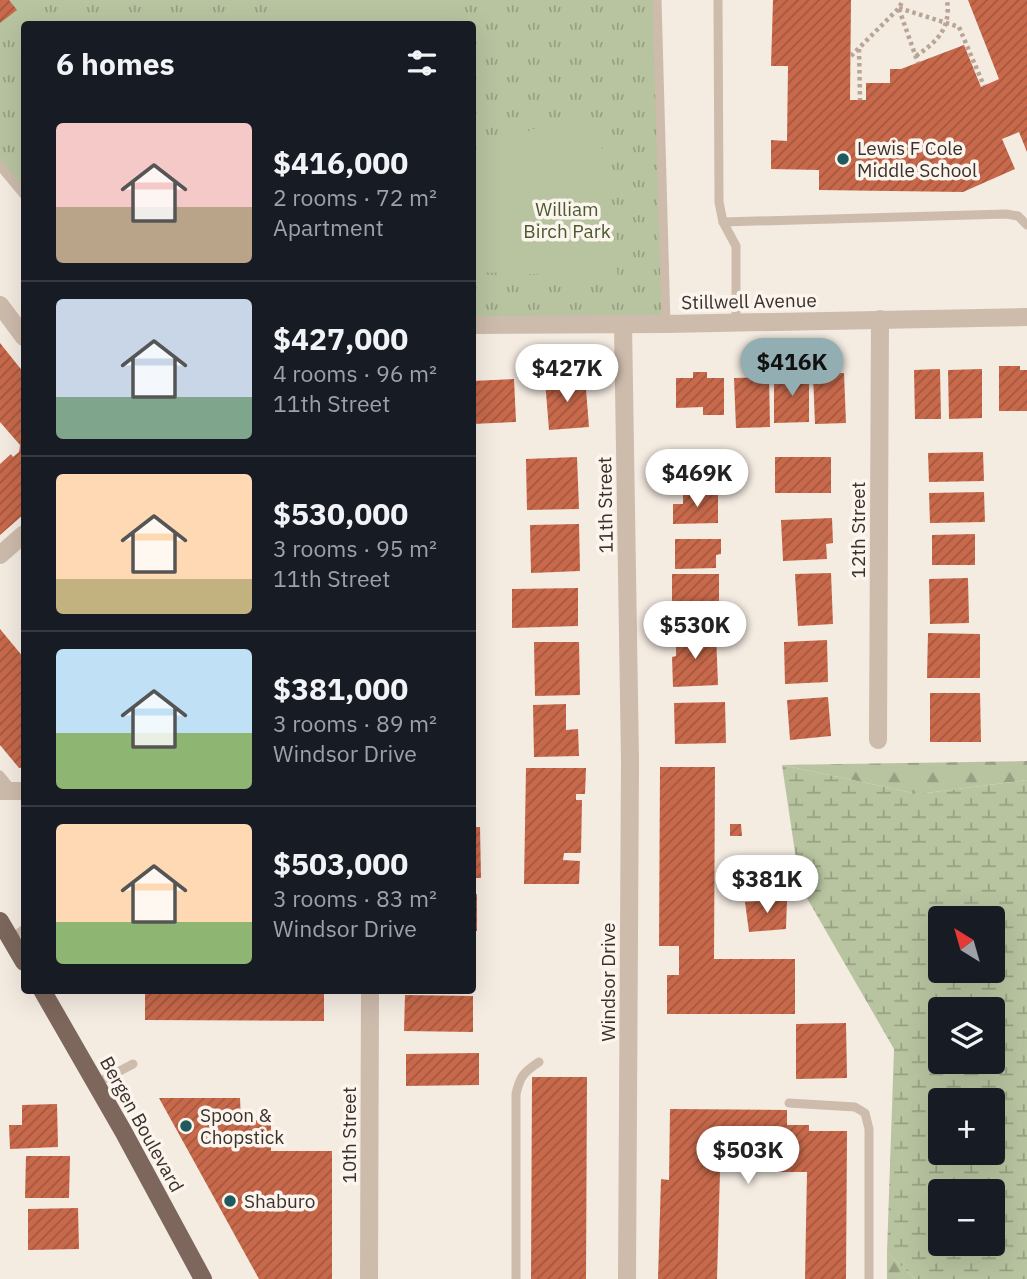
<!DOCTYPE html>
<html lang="en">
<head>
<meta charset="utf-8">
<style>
	:root { --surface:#171b24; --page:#242831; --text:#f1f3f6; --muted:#9ea1a6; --line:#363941; --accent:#92aeb2 }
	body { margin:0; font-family:"IBM Plex Sans",sans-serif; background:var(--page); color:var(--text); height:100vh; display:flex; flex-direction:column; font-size:26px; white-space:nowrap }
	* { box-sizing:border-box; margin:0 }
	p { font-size:23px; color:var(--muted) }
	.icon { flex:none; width:38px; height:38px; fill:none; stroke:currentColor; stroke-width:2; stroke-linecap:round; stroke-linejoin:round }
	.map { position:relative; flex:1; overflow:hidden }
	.sheet { position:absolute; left:21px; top:21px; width:455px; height:973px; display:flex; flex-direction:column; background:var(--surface); border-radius:7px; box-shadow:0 7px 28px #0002 }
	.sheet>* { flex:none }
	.needle { width:46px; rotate:323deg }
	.tools { position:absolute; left:928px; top:906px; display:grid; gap:14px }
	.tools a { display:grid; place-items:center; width:77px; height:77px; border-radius:7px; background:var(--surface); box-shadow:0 7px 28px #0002; font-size:35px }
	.price { position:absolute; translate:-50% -60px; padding:0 16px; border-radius:24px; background:#fff; color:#222; font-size:23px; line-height:46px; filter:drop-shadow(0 2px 4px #0008) }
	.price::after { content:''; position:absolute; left:50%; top:42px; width:21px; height:16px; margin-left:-10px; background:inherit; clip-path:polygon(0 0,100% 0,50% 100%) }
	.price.current { background:var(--accent); color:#111 }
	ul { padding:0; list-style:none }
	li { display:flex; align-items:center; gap:21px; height:175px; padding:0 35px }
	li+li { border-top:2px solid var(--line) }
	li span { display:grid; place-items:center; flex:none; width:196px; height:140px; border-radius:7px; color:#555 }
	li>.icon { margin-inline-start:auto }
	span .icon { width:84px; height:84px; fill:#fffc; stroke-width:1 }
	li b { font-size:30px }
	h2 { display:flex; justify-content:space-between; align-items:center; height:84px; padding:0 35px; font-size:30px }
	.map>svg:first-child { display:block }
</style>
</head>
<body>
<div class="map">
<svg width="1027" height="1279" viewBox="0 0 1027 1279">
	<defs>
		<pattern id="grass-tufts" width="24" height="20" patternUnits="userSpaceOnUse" patternTransform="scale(1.75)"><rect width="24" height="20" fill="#b8c4a0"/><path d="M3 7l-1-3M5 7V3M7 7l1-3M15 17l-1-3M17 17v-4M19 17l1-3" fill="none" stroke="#97a083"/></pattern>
		<pattern id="forest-firs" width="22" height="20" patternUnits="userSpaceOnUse" patternTransform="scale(1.75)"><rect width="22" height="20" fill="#b8c4a0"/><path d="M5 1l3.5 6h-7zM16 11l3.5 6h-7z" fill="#97a083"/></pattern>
		<pattern id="wetland-marsh" width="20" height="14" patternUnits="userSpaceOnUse" patternTransform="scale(1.75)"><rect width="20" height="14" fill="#b8c4a0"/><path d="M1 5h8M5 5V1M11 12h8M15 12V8" fill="none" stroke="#97a083"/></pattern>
		<pattern id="building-hatch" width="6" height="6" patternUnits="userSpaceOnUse" patternTransform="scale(1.75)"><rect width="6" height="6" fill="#c8694b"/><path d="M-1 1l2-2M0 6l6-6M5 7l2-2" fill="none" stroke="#a4573f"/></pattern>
	</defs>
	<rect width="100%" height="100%" fill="#f4ebe1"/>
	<polygon fill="url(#grass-tufts)" points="0,0 654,0 666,324 473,325 472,24 24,24 24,195 0,166"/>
	<g fill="url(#forest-firs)">
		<polygon points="1027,761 1027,780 918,794 782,765"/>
		<polygon points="887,1252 915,1279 887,1279"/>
	</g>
	<path fill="url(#wetland-marsh)" fill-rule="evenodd" d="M782,765L918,794L1027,780V1279H915L887,1252L894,1049L800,886ZM940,919H992V971H940ZM940,1010H992V1062H940ZM940,1101H992V1153H940ZM940,1192H992V1244H940Z"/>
	<g fill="#b8c4a0">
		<rect x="268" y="0" width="187" height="24"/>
		<polygon points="570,126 600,134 618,277 473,272 473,177 486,157 510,138 539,127"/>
	</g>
	<g fill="url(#building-hatch)">
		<polygon points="0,0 9,0 17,10 0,23"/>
		<polygon points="773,0 851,0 850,100 866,100 866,83 890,83 890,69 901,69 964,45 981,87 999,79 968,0 1027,0 1027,152 1019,132 1002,139 1015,169 963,192 819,190 819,170 771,169 771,140 787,141 788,66 771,66"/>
		<polygon points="0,343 24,373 24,514 0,535 0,464 11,454 13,457 19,452 20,445 0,422"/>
		<polygon points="999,366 1020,366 1020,370 1027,370 1027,411 999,411"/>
		<polygon points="940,369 941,419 915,419 914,370"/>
		<polygon points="982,369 982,418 949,419 948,370"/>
		<polygon points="693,372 707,372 707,378 724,378 724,415 703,415 703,407 676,408 676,378 693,378"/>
		<polygon points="809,373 809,422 774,423 774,374"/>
		<polygon points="844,373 846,423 815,424 813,374"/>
		<polygon points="585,377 589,427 549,430 545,380"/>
		<polygon points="769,377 770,427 736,428 734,378"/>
		<polygon points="514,379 516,422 472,424 472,381"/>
		<polygon points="983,452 984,481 929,482 928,453"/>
		<polygon points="717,456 718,485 678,486 677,457"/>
		<polygon points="577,457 579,509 527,510 526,459"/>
		<rect x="775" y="457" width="56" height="36"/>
		<polygon points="718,492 718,523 673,524 673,504 683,504 683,493"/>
		<polygon points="984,492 985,522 930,523 929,493"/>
		<polygon points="832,518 833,543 826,544 827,559 783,561 781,520"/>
		<polygon points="579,524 580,571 531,573 530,525"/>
		<polygon points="975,534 975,565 932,565 932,535"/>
		<polygon points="675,539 721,539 721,554 716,555 716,568 675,569"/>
		<polygon points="831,573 833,624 798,626 795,574"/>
		<polygon points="672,574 719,574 719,628 677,628 677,606 672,606"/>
		<polygon points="968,578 969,623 930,624 929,579"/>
		<polygon points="578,588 578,626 512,628 512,589"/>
		<polygon points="0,629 24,658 24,767 19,768 0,745"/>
		<polygon points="928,633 980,634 980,678 927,678"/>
		<polygon points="716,634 718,685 673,687 672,657 676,656 676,635"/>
		<polygon points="827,640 828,682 785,684 784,642"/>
		<polygon points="534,642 579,642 580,695 535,696"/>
		<polygon points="930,693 980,693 981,742 930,742"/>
		<polygon points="828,697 831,736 790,740 787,700"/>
		<polygon points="725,702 726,743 675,744 674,703"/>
		<polygon points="566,704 566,730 578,729 579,756 534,757 533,705"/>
		<polygon points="660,767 715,767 714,959 795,959 795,1014 667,1014 667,975 679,975 679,946 659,946"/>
		<polygon points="526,768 586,768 585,794 576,794 576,800 582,800 581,853 564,853 563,860 580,861 579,884 524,884"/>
		<polygon points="730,824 741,824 742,836 730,836"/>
		<polygon points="472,827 480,827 481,878 472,878"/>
		<rect x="472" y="894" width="5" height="37"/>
		<polygon points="787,899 786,929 749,932 745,902"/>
		<polygon points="145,990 324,990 324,1021 145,1020"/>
		<polygon points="405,995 473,996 473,1032 404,1031"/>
		<polygon points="846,1023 847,1078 796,1079 796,1024"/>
		<polygon points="479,1053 479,1085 406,1086 406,1054"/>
		<polygon points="532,1077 587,1077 586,1279 531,1279"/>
		<polygon points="159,1098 240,1098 241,1120 271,1120 271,1151 332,1151 332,1279 259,1279"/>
		<polygon points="57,1104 58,1147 10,1149 9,1125 22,1125 22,1105"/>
		<polygon points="670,1109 787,1110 787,1125 809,1125 809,1131 847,1131 846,1279 805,1279 807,1172 720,1172 717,1279 658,1279 661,1179 669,1180"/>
		<polygon points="26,1156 70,1156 69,1198 25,1198"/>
		<polygon points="78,1208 79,1249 28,1250 28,1209"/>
	</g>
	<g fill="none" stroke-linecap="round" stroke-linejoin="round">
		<g stroke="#b9a596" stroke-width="4.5" stroke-dasharray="3.5 3.5" stroke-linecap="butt">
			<polyline points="899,8 959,27 984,86"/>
			<polyline points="899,9 918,63"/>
			<polyline points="859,49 860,100"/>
			<polyline points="851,56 899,8 903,0"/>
			<path d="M916,56C938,41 951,28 947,0"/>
		</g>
		<g stroke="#cdbbac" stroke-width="9">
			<polyline points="657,0 666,324"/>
			<polyline points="718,0 719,202 723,222 736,246 736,322"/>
			<polyline points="0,166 24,195"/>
			<polyline points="723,222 1006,214 1018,216 1027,225"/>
			<polyline points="0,775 12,790"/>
			<polyline points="11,939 24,929"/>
			<polyline points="97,1083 133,1064"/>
			<polyline points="789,1103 855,1107 865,1113 869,1129 869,1279"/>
			<path d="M516,1279V1094C520,1076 524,1072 539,1062"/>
		</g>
		<g stroke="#cdbbac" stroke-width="18">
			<polyline points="0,305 24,337"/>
			<polyline points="623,324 630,760 627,1279"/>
			<polyline points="472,325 666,324 1027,317"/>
			<polyline points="0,555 24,534"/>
			<polyline points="878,740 880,319"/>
			<polyline points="0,791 24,791"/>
			<polyline points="369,1279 370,990"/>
		</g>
		<g stroke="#7d675c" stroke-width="18">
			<polyline points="0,921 24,962"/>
			<polyline points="42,990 123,1131 203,1279"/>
		</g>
	</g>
	<g fill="#1f5a5e" stroke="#fbf5ee" stroke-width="2.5">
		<circle cx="843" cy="159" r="7"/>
		<circle cx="186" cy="1126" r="7"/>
		<circle cx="230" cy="1201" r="7"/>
	</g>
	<g text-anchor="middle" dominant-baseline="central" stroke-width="7" stroke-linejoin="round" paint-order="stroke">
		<g font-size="19" fill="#3b302b" stroke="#fbf5ee" text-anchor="start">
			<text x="857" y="148">Lewis F Cole<tspan x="857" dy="22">Middle School</tspan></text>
			<text x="200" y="1115">Spoon &amp;<tspan x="200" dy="22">Chopstick</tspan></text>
			<text x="244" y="1201">Shaburo</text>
		</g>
		<g font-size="19" fill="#4a5a2e" stroke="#fbf5ee">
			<text x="567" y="209">William<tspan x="567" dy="22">Birch Park</tspan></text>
		</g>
		<g font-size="19" fill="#3b302b" stroke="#fbf5ee">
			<text transform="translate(749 301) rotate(-1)">Stillwell Avenue</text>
			<text transform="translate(605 505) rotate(-91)">11th Street</text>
			<text transform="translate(858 530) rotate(-90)">12th Street</text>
			<text transform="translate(608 982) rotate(-90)">Windsor Drive</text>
			<text transform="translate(142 1124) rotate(61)">Bergen Boulevard</text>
			<text transform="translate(349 1135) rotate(-90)">10th Street</text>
		</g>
	</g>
</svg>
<div class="tools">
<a><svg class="needle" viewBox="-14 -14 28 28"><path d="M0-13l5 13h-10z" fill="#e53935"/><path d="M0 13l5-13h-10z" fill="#9ea1a6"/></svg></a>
<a><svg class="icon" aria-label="layers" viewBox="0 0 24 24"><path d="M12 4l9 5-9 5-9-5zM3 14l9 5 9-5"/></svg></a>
<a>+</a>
<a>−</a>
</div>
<b class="price current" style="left:792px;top:398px">$416K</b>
<b class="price" style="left:567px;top:404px">$427K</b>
<b class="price" style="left:697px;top:509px">$469K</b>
<b class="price" style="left:695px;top:661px">$530K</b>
<b class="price" style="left:767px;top:915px">$381K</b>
<b class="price" style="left:748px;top:1186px">$503K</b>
<section class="sheet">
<h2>6 homes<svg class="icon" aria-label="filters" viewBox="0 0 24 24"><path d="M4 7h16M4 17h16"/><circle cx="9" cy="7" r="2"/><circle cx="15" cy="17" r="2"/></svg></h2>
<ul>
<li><span style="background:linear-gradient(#f6c9c9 60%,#b9a48a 0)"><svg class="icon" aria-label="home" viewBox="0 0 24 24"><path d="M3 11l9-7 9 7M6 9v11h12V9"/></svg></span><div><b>$416,000</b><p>2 rooms · 72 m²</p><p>Apartment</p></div></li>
<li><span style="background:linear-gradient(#c9d6e8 70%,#7fa58c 0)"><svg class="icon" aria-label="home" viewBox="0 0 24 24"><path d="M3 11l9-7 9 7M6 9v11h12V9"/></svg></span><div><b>$427,000</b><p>4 rooms · 96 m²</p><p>11th Street</p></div></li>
<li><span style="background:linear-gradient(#ffd9b3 75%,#c2b280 0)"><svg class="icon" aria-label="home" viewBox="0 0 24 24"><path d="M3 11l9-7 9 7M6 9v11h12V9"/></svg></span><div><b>$530,000</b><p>3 rooms · 95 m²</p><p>11th Street</p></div></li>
<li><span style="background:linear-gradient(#bfe0f5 60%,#8fb573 0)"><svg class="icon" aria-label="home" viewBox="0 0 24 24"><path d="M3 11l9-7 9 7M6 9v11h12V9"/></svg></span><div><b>$381,000</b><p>3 rooms · 89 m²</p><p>Windsor Drive</p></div></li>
<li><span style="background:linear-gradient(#ffd9b3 70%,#8fb573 0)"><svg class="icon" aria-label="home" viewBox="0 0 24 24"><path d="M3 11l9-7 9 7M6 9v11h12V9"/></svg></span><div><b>$503,000</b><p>3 rooms · 83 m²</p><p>Windsor Drive</p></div></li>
</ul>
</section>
</div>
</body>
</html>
